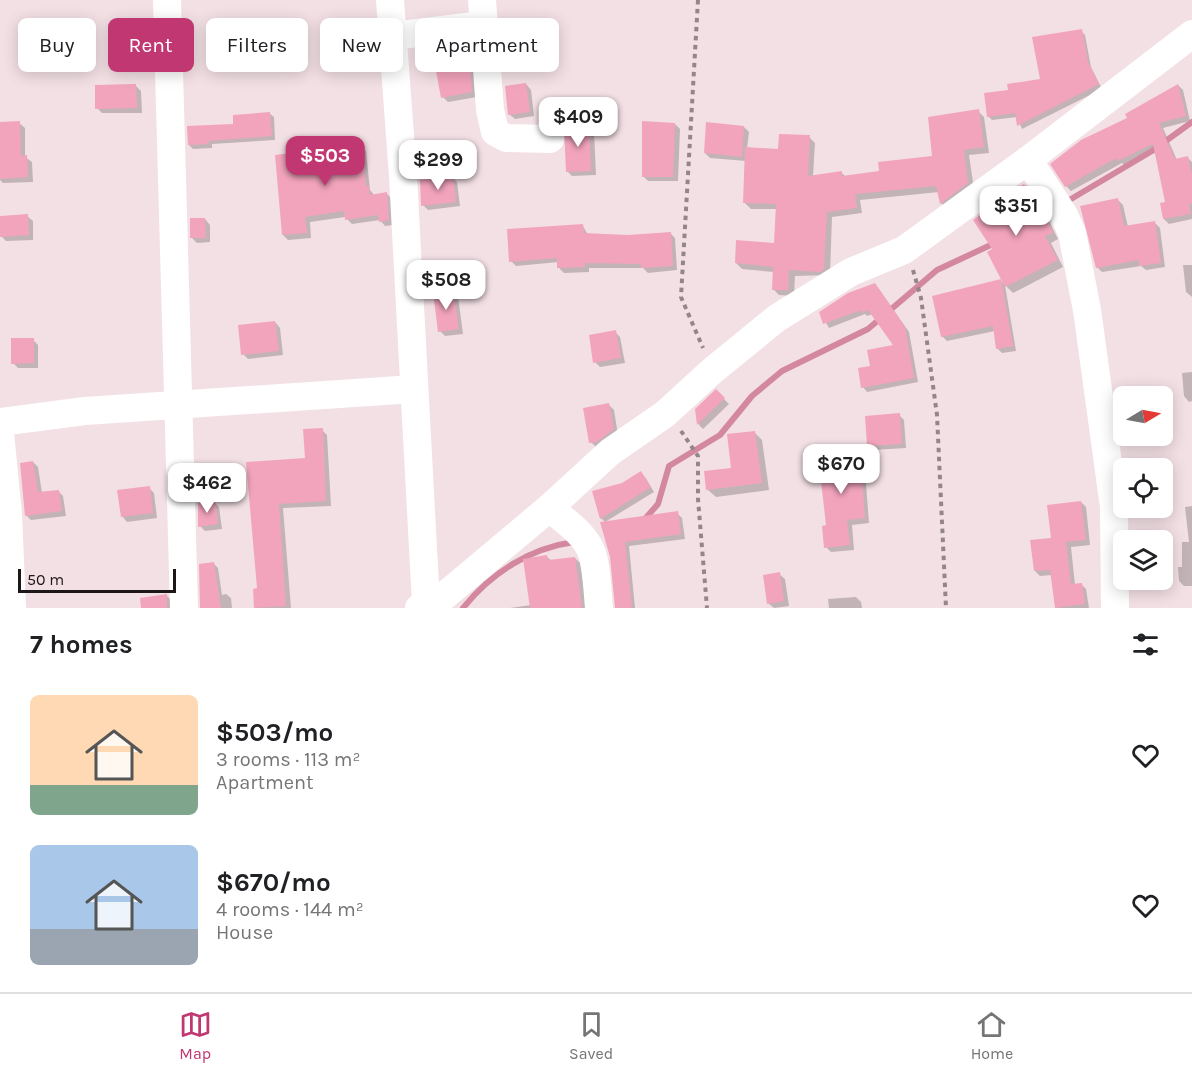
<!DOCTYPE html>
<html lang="en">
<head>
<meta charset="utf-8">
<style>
	:root { --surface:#fff; --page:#f6f6f6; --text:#202124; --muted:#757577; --line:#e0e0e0; --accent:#c13771 }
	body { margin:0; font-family:Karla,sans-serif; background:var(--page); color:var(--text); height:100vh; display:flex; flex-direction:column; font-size:22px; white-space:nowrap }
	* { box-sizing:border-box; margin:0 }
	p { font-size:20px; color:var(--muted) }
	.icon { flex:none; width:33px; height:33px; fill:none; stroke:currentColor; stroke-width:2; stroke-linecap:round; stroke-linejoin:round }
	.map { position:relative; height:608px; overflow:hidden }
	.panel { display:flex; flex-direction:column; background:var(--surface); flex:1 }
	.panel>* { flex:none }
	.banner { position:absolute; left:18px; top:18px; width:600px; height:54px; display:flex; gap:12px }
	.needle { width:39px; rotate:80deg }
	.fabs { position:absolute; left:1113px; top:386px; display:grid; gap:12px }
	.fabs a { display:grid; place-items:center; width:60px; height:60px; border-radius:9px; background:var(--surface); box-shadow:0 3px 15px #0003; font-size:30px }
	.scale { position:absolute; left:18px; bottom:15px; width:158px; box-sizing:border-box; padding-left:6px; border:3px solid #1e1719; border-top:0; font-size:16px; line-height:21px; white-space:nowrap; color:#1e1719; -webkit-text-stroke:4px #f3e0e5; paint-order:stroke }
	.price { position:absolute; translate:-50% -51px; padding:0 14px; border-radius:12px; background:#fff; color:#222; font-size:20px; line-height:39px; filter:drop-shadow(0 2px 3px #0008) }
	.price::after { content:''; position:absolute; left:50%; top:36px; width:18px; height:14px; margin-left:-9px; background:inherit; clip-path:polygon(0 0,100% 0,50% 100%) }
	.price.selected { background:var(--accent); color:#fff }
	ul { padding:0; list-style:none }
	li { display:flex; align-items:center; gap:18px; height:150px; padding:0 30px }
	li span { display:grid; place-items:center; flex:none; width:168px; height:120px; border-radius:9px; color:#555 }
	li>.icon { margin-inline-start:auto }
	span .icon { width:72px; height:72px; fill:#fffc; stroke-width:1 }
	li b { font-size:26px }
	h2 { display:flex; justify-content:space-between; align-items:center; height:72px; padding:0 30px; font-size:26px }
	.pill { padding:0 21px; border-radius:9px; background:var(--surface); box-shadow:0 3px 15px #0003; font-size:21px; line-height:54px }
	.pill.selected { background:var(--accent); color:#fff }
	.tab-bar { display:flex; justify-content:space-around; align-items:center; height:84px; border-top:2px solid var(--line); background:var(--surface); font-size:16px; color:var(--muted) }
	.tab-bar a { display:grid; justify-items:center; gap:3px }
	.tab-bar .selected { color:var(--accent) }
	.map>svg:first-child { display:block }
</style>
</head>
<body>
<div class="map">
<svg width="1192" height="608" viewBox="0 0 1192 608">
	<rect width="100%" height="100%" fill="#f3e0e5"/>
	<g fill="#0003">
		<polygon points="1081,31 1085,35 1091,67 1102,89 1022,129 1017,117 992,120 988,116 1010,91 1042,80"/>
		<polygon points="470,66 475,71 477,97 448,102 443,97"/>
		<polygon points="526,84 531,90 534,116 515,119 509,114"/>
		<polygon points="1178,85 1183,90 1190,121 1163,128 1177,160 1188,158 1192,162 1192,219 1169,224 1164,219 1167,203 1156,150 1124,165 1122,163 1071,191 1066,186 1129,118"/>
		<polygon points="136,86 141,91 142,113 102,113 97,108"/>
		<polygon points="978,111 984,117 989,153 969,155 974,189 947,209 941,203 939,192 860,200 862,213 832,217 830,275 795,276 794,296 779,295 773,289 774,272 742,269 736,263 775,245 777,209 751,209 745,203 746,161 710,158 705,153 744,127 749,132 747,149 779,150 809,137 815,143 813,176 841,172 846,177 881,172 934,157"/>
		<polygon points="269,113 274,117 275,140 212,144 212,148 193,149 189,145"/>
		<polygon points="0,123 19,123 25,128 25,157 32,162 33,182 3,183 0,180"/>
		<polygon points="675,124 680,129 678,181 648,181 643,176"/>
		<polygon points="589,126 594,131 596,175 572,176 567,171"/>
		<polygon points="361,146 366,151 370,190 374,195 387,194 392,199 393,225 385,226 380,220 352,224 345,217 310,222 311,238 288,240 283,235"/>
		<polygon points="452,177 457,182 460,206 428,210 423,205"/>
		<polygon points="1024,185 1042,211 1028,218 1043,216 1050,223 1058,239 1051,243 1063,267 1013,293 1005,285 994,250 975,221"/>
		<polygon points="1118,200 1123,205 1128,227 1155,223 1160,228 1165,267 1146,270 1141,266 1102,272 1097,267"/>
		<polygon points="27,216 33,221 33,240 6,241 1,236"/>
		<polygon points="205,219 210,225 210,242 197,243 192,238"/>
		<polygon points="583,226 588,235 628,237 670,233 675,238 677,270 648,273 643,268 589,268 589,272 564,273 559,268 559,262 516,266 511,261"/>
		<polygon points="1183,265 1192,265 1192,297 1186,292"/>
		<polygon points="1001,281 1005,285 1016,351 1002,353 997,348 995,331 947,341 942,336"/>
		<polygon points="879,289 909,332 918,382 867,392 863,387 872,367 895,347 873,314 867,316 865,314 829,328 820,312"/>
		<polygon points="453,291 458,296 463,334 445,336 440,331"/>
		<polygon points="275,322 280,328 283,355 248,359 243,354"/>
		<polygon points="615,332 620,337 625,363 600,367 595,362"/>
		<polygon points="33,340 38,345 38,368 18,368 13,363"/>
		<polygon points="1192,372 1192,401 1189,402 1184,396 1182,373"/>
		<polygon points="716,391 729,404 703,429 699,425 697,409"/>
		<polygon points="609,405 614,410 618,435 596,447 591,442"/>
		<polygon points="899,415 904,420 906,448 873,450 868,445"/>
		<polygon points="322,430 327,435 331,506 283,508 291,608 256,608 255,590 258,589 248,463 306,459"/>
		<polygon points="754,432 762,440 769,490 716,497 708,490 733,469"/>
		<polygon points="859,452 864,457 869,523 852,525 854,550 831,552 826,547 828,527"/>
		<polygon points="33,462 38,467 42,493 58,491 63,496 66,516 31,520 26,515"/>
		<polygon points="645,477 654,492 605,522 601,518 594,492"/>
		<polygon points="149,488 154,493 157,518 127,522 122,516"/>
		<polygon points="214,502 219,507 222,529 205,531 200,526"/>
		<polygon points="1081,502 1086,507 1090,545 1071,547 1075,585 1081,584 1086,589 1089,608 1057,608 1052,575 1040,576 1035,571 1053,539"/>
		<polygon points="1192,506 1192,586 1184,586 1179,581 1178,567 1182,567 1182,542 1189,542 1185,507"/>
		<polygon points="677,513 682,518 685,539 629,546 635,608 617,608 612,557 602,523"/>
		<polygon points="547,557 552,561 575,558 580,563 587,608 510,608 531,605"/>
		<polygon points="213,563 218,568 222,595 226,594 231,598 232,608 202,608 201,565"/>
		<polygon points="779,574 785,579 789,606 774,608 768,603"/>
		<polygon points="167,596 172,601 173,608 148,608 147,598"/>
		<polygon points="856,597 861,602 862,608 829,608 828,599"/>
	</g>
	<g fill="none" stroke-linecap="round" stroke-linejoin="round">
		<g stroke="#d488a0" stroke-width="6">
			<polyline points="1066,202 1152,151 1192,122"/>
			<polyline points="644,520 658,504 669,466 720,435 752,396 782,371 868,329 937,270 995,243"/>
			<path d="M463,608C491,573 530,548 574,542"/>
		</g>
	</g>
	<g fill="#f2a4bd">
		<polygon points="1082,29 1088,62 1099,84 1017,126 1015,113 987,117 984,93 1008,90 1007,84 1040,79 1032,37"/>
		<polygon points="470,65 472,92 441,98 436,71"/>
		<polygon points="526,83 530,112 508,115 505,86"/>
		<polygon points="136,84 137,108 95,109 95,85"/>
		<polygon points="1178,84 1186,116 1159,123 1175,159 1188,156 1192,175 1192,203 1189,204 1191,214 1163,219 1160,203 1165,202 1153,144 1118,161 1116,158 1065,187 1050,164 1081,140 1127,118 1125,114"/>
		<polygon points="979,109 984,147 964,150 968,183 940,204 936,186 855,194 857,208 827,212 824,269 820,272 789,270 788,290 772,290 773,267 735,263 736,240 774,243 776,204 743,203 745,147 778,149 779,134 810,135 808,176 842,171 842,176 879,171 878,162 932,156 928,117"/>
		<polygon points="270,112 272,136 208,141 209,144 188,145 187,126 233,124 233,115"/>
		<polygon points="20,121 21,156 27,155 28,177 0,179 0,122"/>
		<polygon points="642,121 675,123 673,177 642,177"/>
		<polygon points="706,122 744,126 742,157 704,153"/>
		<polygon points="589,125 591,171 566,172 564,126"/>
		<polygon points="361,144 366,186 369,186 370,195 387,192 389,220 379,222 378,215 345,220 344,211 305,217 307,233 282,235 275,155"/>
		<polygon points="453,176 456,202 421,206 420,180"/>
		<polygon points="1024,184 1037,204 1002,223 1044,214 1053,233 1045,236 1058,260 1005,287 987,252 992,249 973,220"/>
		<polygon points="1118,198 1124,226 1155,221 1161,263 1139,266 1139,260 1096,268 1080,206"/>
		<polygon points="28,214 29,235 0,237 0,216"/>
		<polygon points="190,218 205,218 206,238 190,238"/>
		<polygon points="583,224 584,233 628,235 671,232 673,266 641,268 641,264 585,263 585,267 557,268 557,258 509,262 507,229"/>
		<polygon points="1001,279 1013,346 996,349 993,326 941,337 932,296"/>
		<polygon points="875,283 905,327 914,378 861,388 858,368 870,366 867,350 893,345 868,310 862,313 861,310 823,324 819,312 848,293"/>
		<polygon points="453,290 459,329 438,332 433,292"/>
		<polygon points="275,321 279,351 241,355 238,325"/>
		<polygon points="616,330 621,358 593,363 589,335"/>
		<polygon points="11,338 34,338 34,363 11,364"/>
		<polygon points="716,389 725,398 697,425 695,409"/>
		<polygon points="609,403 614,429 597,442 589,443 583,408"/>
		<polygon points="900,413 902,444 867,446 865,416"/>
		<polygon points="323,428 326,501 279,504 286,606 254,608 253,589 257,588 246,462 305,458 303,429"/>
		<polygon points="755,431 762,483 706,490 704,471 731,468 727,434"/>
		<polygon points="860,450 865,518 847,520 850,545 824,548 822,526 826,525 818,455"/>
		<polygon points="33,461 38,492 59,490 62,511 25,516 20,463"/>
		<polygon points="641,471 651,487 600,519 592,491 622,483"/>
		<polygon points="150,486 153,513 121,517 117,490"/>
		<polygon points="215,500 218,524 198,527 198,503"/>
		<polygon points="1081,501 1086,540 1066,542 1071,584 1082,583 1085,604 1055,608 1050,570 1034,571 1030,540 1051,538 1047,505"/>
		<polygon points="678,511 681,534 625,542 632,608 615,608 610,557 600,522"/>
		<polygon points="547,555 548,560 575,557 582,608 530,608 523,559"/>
		<polygon points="214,562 221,608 200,608 199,564"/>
		<polygon points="780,572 784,601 767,604 763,575"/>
		<polygon points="167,594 167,608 141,608 140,598"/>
	</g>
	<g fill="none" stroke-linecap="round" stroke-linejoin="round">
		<g stroke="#938689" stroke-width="4" stroke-dasharray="4.5 4.5" stroke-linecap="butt">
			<polyline points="698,0 681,297 703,348"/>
			<polyline points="913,270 921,298 937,415 946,608"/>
			<polyline points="681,431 698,456 698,499 707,608"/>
		</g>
		<g stroke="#fff" stroke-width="28">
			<polyline points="167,0 184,608"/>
			<polyline points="390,0 403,176 426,604"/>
			<polyline points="482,0 490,110 495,132 506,138 550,139"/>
			<polyline points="392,36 483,25"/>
			<polyline points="1028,160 1064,215 1072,233 1087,310 1114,507 1115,608"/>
			<polyline points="0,422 85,411 414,389"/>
			<polyline points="0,433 8,514 12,608"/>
			<path d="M549,508C598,545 594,549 599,608"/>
			<polyline points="419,608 443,597 549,508 610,452 665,414 712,371 777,318 851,272 904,250 1028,160 1192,34"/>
		</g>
	</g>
</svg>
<div class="fabs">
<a><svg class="needle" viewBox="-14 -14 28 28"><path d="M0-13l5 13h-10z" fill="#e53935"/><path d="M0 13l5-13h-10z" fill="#757577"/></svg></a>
<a><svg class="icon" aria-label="locate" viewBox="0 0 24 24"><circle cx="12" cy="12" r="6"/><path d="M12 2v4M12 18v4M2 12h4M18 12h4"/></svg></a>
<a><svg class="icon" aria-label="layers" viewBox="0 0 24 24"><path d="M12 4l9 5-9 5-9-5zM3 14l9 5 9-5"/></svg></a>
</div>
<div class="scale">50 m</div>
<b class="price" style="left:578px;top:148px">$409</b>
<b class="price selected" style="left:325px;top:187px">$503</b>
<b class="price" style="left:438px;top:191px">$299</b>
<b class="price" style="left:1016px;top:237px">$351</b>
<b class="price" style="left:446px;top:311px">$508</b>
<b class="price" style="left:841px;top:495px">$670</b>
<b class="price" style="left:207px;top:514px">$462</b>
<div class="banner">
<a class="pill">Buy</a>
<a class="pill selected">Rent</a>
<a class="pill">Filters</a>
<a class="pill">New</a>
<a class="pill">Apartment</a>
</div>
</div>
<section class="panel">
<h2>7 homes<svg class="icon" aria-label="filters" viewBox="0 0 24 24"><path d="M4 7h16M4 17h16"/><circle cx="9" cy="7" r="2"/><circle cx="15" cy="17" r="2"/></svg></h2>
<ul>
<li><span style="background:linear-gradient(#ffd9b3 75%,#7fa58c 0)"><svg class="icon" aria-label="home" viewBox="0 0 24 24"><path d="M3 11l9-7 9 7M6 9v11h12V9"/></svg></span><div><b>$503/mo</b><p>3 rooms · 113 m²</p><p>Apartment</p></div><svg class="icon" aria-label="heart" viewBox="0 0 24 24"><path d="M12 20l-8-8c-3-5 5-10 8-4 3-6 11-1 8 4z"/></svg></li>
<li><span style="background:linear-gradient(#a9c7e8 70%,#9aa5b1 0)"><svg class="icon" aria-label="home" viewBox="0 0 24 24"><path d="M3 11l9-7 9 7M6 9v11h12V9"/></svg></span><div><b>$670/mo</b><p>4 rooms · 144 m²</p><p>House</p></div><svg class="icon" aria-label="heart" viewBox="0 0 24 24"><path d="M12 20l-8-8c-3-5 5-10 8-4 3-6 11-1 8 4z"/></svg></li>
</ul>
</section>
<nav class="tab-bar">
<a class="selected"><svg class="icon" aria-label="map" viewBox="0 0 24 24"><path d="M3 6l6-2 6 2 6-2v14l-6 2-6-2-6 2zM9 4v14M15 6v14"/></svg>Map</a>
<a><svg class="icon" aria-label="saved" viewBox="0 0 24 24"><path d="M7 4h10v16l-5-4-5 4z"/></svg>Saved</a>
<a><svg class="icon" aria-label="home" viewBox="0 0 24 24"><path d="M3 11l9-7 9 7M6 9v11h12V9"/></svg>Home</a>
</nav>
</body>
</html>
